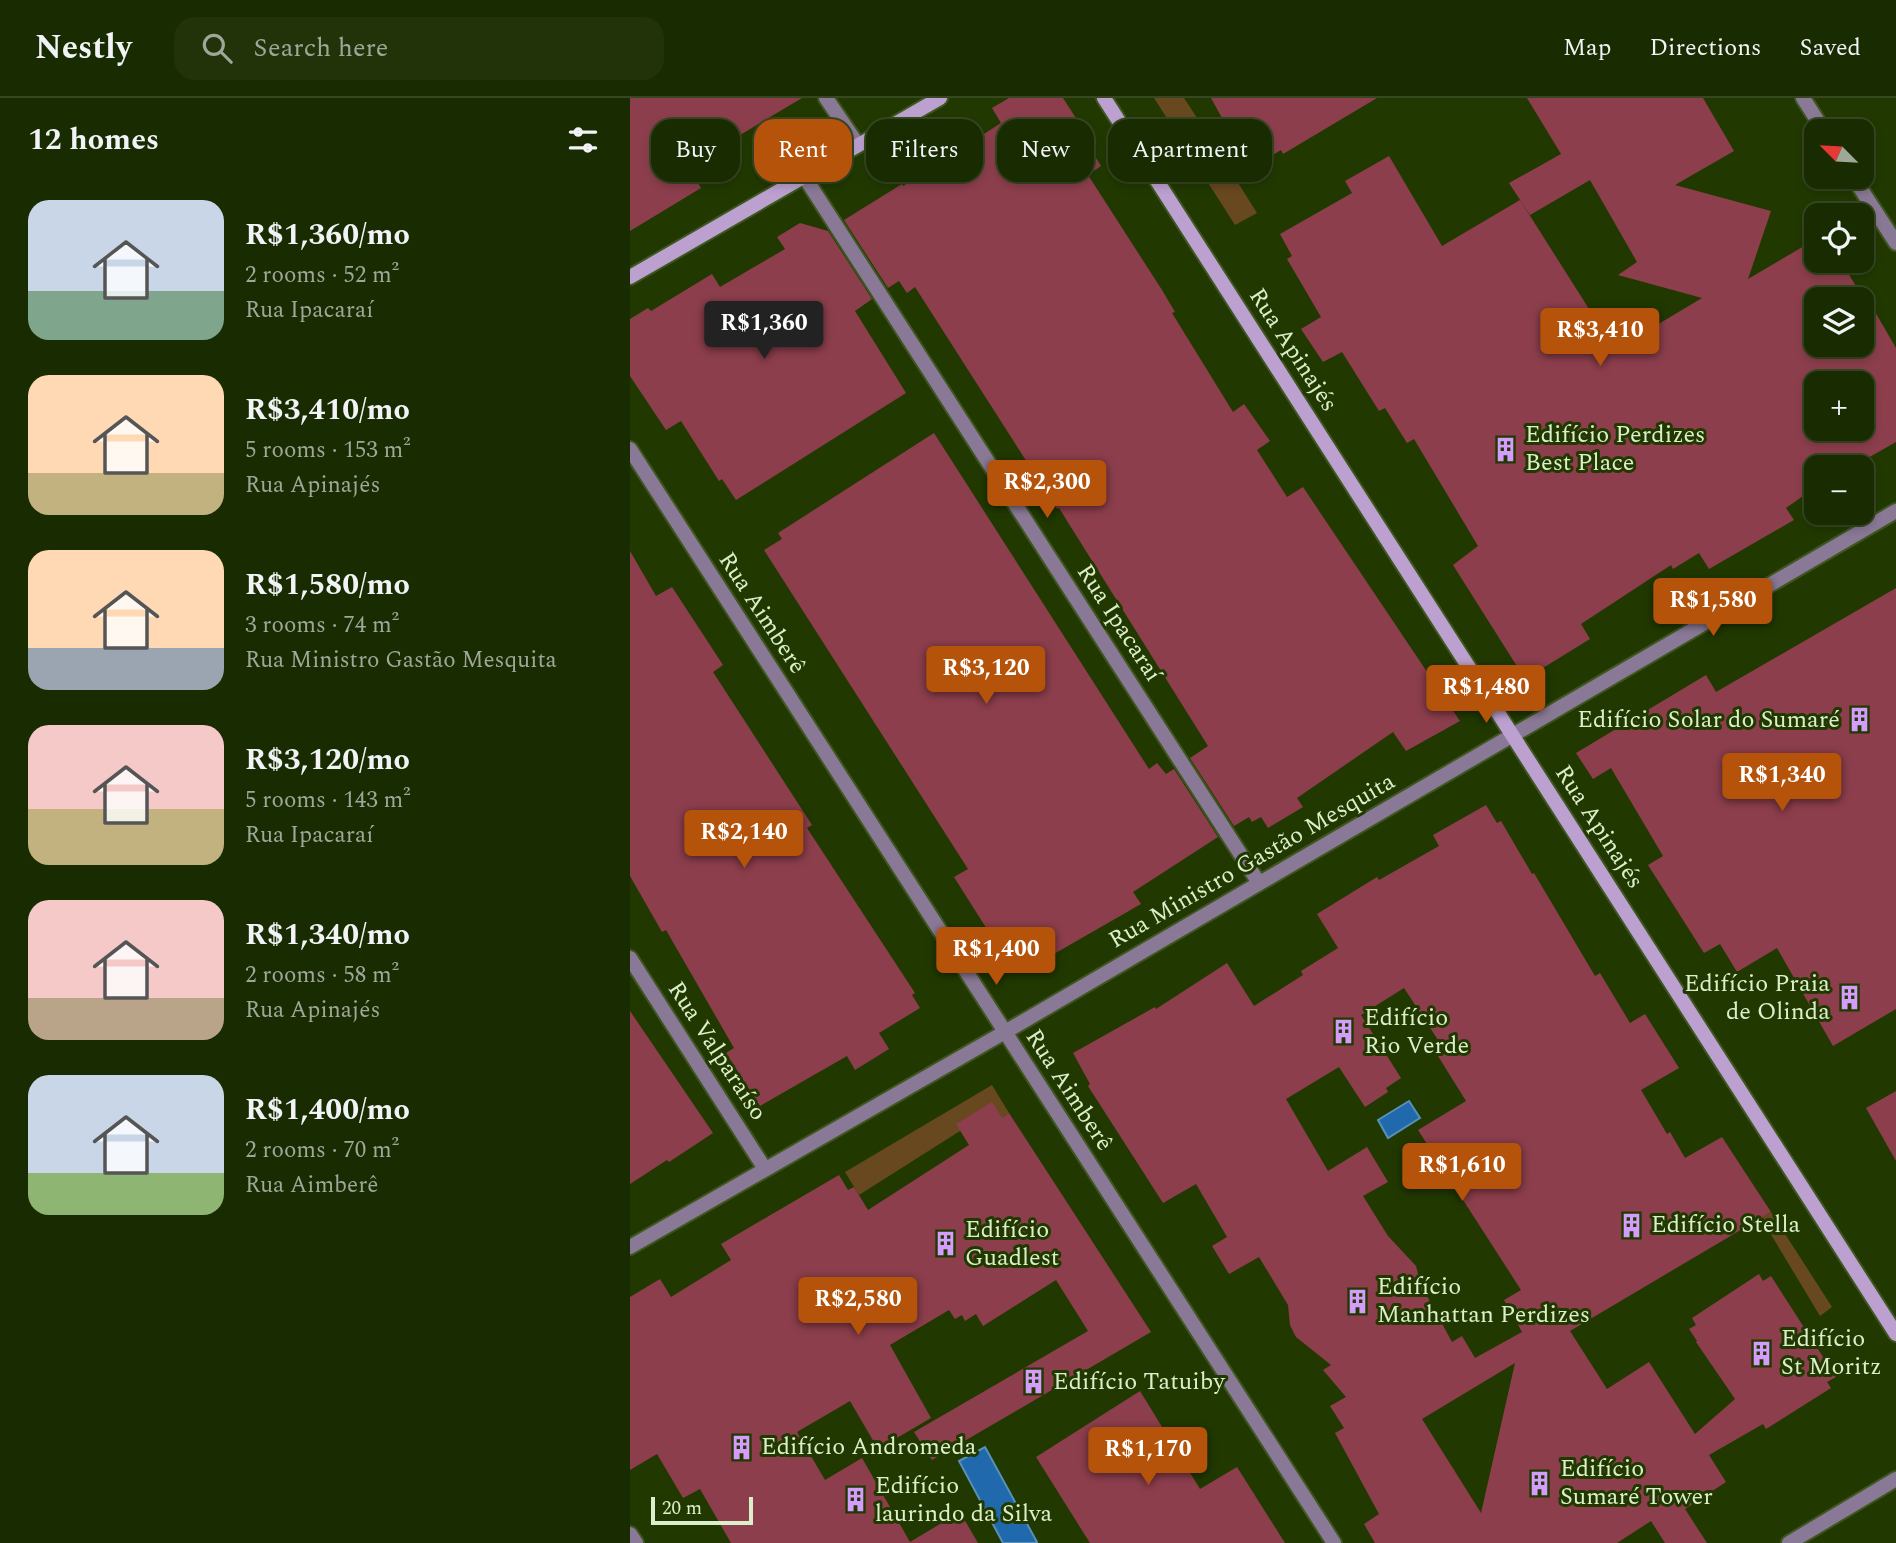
<!DOCTYPE html>
<html lang="en">
<head>
<meta charset="utf-8">
<style>
	:root { --surface:#192b00; --page:#22330a; --text:#f1f3f6; --muted:#9fa799; --line:#374722; --accent:#b45309 }
	body { margin:0; font-family:Spectral,serif; background:var(--page); color:var(--text); height:100vh; display:flex; flex-direction:column; font-size:26px; white-space:nowrap }
	* { box-sizing:border-box; margin:0 }
	p { font-size:23px; color:var(--muted) }
	.icon { flex:none; width:38px; height:38px; fill:none; stroke:currentColor; stroke-width:2; stroke-linecap:round; stroke-linejoin:round }
	.map { position:relative; flex:1; overflow:hidden }
	.sheet { display:flex; flex-direction:column; background:var(--surface); width:630px }
	.sheet>* { flex:none }
	.guide { position:absolute; left:21px; top:21px; width:665px; height:63px; display:flex; gap:14px }
	.needle { width:46px; rotate:294deg }
	.controls { position:absolute; left:1174px; top:21px; display:grid; gap:14px }
	.controls a { display:grid; place-items:center; width:70px; height:70px; border-radius:14px; background:var(--surface); box-shadow:0 4px 10px #0003,0 0 0 2px var(--line); font-size:35px }
	.scale { position:absolute; left:21px; bottom:18px; width:102px; box-sizing:border-box; padding-left:7px; border:4px solid #dbefca; border-top:0; font-size:19px; line-height:24px; white-space:nowrap; color:#dbefca; -webkit-text-stroke:5px #213900; paint-order:stroke }
	.price { position:absolute; translate:-50% -60px; padding:0 16px; border-radius:7px; background:var(--accent); color:#fff; font-size:23px; line-height:46px; filter:drop-shadow(0 2px 4px #0008) }
	.price::after { content:''; position:absolute; left:50%; top:42px; width:21px; height:16px; margin-left:-10px; background:inherit; clip-path:polygon(0 0,100% 0,50% 100%) }
	.price.selected { background:#222; color:#fff }
	ul { padding:0; list-style:none }
	li { display:flex; align-items:center; gap:21px; height:175px; padding:0 28px }
	li span { display:grid; place-items:center; flex:none; width:196px; height:140px; border-radius:21px; color:#555 }
	li>.icon { margin-inline-start:auto }
	span .icon { width:84px; height:84px; fill:#fffc; stroke-width:1 }
	li b { font-size:30px }
	h2 { display:flex; justify-content:space-between; align-items:center; height:84px; padding:0 28px; font-size:30px }
	.tag { padding:0 24px; border-radius:21px; background:var(--surface); box-shadow:0 4px 10px #0003,0 0 0 2px var(--line); font-size:24px; line-height:63px }
	.tag.selected { background:var(--accent); color:#fff }
	header { display:flex; align-items:center; gap:42px; box-sizing:border-box; height:98px; padding:0 35px; background:var(--surface); border-bottom:2px solid var(--line) }
	header strong { font-size:33px }
	nav { display:flex; gap:38px; margin-inline-start:auto; font-size:24px }
	.search { width:490px; height:63px; background:var(--page); display:flex; align-items:center; gap:18px; box-sizing:border-box; padding:0 24px; border-radius:21px; color:var(--muted); font-size:26px }
	main { display:flex; flex:1; min-height:0 }
	.map>svg:first-child { display:block }
</style>
</head>
<body>
<header>
<strong>Nestly</strong>
<div class="search"><svg class="icon" aria-label="search" viewBox="0 0 24 24"><circle cx="10" cy="10" r="6"/><path d="M15 15l6 6"/></svg>Search here</div>
<nav><a>Map</a><a>Directions</a><a>Saved</a></nav>
</header>
<main>
<section class="sheet">
<h2>12 homes<svg class="icon" aria-label="filters" viewBox="0 0 24 24"><path d="M4 7h16M4 17h16"/><circle cx="9" cy="7" r="2"/><circle cx="15" cy="17" r="2"/></svg></h2>
<ul>
<li><span style="background:linear-gradient(#c9d6e8 65%,#7fa58c 0)"><svg class="icon" aria-label="home" viewBox="0 0 24 24"><path d="M3 11l9-7 9 7M6 9v11h12V9"/></svg></span><div><b>R$1,360/mo</b><p>2 rooms · 52 m²</p><p>Rua Ipacaraí</p></div></li>
<li><span style="background:linear-gradient(#ffd9b3 70%,#c2b280 0)"><svg class="icon" aria-label="home" viewBox="0 0 24 24"><path d="M3 11l9-7 9 7M6 9v11h12V9"/></svg></span><div><b>R$3,410/mo</b><p>5 rooms · 153 m²</p><p>Rua Apinajés</p></div></li>
<li><span style="background:linear-gradient(#ffd9b3 70%,#9aa5b1 0)"><svg class="icon" aria-label="home" viewBox="0 0 24 24"><path d="M3 11l9-7 9 7M6 9v11h12V9"/></svg></span><div><b>R$1,580/mo</b><p>3 rooms · 74 m²</p><p>Rua Ministro Gastão Mesquita</p></div></li>
<li><span style="background:linear-gradient(#f6c9c9 60%,#c2b280 0)"><svg class="icon" aria-label="home" viewBox="0 0 24 24"><path d="M3 11l9-7 9 7M6 9v11h12V9"/></svg></span><div><b>R$3,120/mo</b><p>5 rooms · 143 m²</p><p>Rua Ipacaraí</p></div></li>
<li><span style="background:linear-gradient(#f6c9c9 70%,#b9a48a 0)"><svg class="icon" aria-label="home" viewBox="0 0 24 24"><path d="M3 11l9-7 9 7M6 9v11h12V9"/></svg></span><div><b>R$1,340/mo</b><p>2 rooms · 58 m²</p><p>Rua Apinajés</p></div></li>
<li><span style="background:linear-gradient(#c9d6e8 70%,#8fb573 0)"><svg class="icon" aria-label="home" viewBox="0 0 24 24"><path d="M3 11l9-7 9 7M6 9v11h12V9"/></svg></span><div><b>R$1,400/mo</b><p>2 rooms · 70 m²</p><p>Rua Aimberê</p></div></li>
</ul>
</section>
<div class="map">
<svg width="1266" height="1445" viewBox="0 0 1266 1445">
	<rect width="100%" height="100%" fill="#213900"/>
	<g fill="#68481f">
		<polygon points="524,0 554,0 588,52 591,78 598,84 605,80 627,115 605,127"/>
		<polygon points="362,987 379,1015 372,1020 330,1033 229,1097 215,1074"/>
		<polygon points="1141,1114 1202,1209 1190,1218 1131,1120"/>
	</g>
	<g fill="#2069ac" stroke="#5891b5" stroke-width="2">
		<polygon points="779,1003 790,1020 758,1040 748,1022"/>
		<polygon points="355,1349 407,1444 405,1445 373,1445 329,1363"/>
	</g>
	<g fill="#8c3e4c" fill-rule="evenodd">
		<polygon points="0,0 172,0 58,68 71,90 0,133"/>
		<polygon points="379,0 433,0 451,28 446,28 471,68 458,77 532,192 545,214 542,215 603,314 614,306 640,343 627,352 657,399 673,389 830,623 776,653 763,634 667,700 673,709 638,730 631,719 622,724 619,719 604,728 560,660 578,648 429,410 427,411 285,189 277,195 269,183 258,190 214,122 272,86 273,88 371,25 362,10"/>
		<polygon points="581,0 747,0 653,56 651,52 641,58 638,53 627,60 607,26 598,31"/>
		<path d="M897,0H1073L1104,53L1045,87L1141,113L1118,181L1186,141V163H1211L1227,190L1230,188L1266,250V344L1222,369H1186V389L1156,410L1164,422L1079,471L1069,455L1043,471L1041,467L951,526L960,541L895,581L823,467L848,448L784,341L777,345L755,310L749,313L712,254L693,264L671,231L691,219L657,161L662,158L650,136L722,95L715,83L759,58L812,148L890,102L985,252L1072,200L988,177L1007,164L960,82L900,117L879,85L931,56ZM1186,201H1232V247H1186ZM1186,285H1232V331H1186Z"/>
		<polygon points="170,125 198,133 242,201 225,213 276,295 106,402 92,381 89,383 51,323 36,332 0,278 0,221 18,210 21,213 82,176 90,189 155,151 147,139"/>
		<polygon points="304,335 519,671 527,665 536,676 544,671 588,739 503,794 511,806 396,872 379,867 360,836 324,779 338,771 134,452 152,441 148,435"/>
		<polygon points="0,453 26,498 42,489 93,567 83,574 182,727 177,730 285,895 282,897 290,910 249,935 259,951 225,972 217,958 130,1008 96,955 104,950 36,832 32,834 0,778"/>
		<polygon points="1266,490 1266,911 1203,948 1147,850 1107,874 1090,846 1074,855 1018,767 1033,758 981,670 963,681 946,655 1076,577 1086,594"/>
		<path d="M856,707L867,725L871,723L902,776L904,775L965,878L970,875L1000,925L1015,916L1049,970L1011,992L1037,1036L1040,1034L1055,1060L1092,1039L1141,1114L940,1233L977,1291L1019,1264L1065,1336L1105,1301L1066,1244L1067,1243L1059,1231L1066,1227L1062,1220L1129,1176L1133,1183L1141,1178L1206,1279L1197,1284L1201,1290L1136,1331L1133,1326L1079,1357L1096,1384L1055,1411L1077,1445H1035L1021,1423L987,1445H745L734,1426L749,1416L705,1335L714,1330L700,1308L716,1299L693,1272L701,1267L666,1239L660,1227L658,1207L629,1159L599,1176L582,1148L597,1139L566,1086L533,1105L458,988L460,986L443,955L525,909L526,911L597,865L624,908L673,877L671,873L708,850L687,816L747,779L749,782L809,748L803,737ZM774,890L810,945L803,950L836,1003L788,1032L891,1192L874,1202L892,1234L845,1260L832,1238L822,1244L791,1187L786,1168L758,1138L733,1098L758,1084L737,1049L698,1073L656,1001L709,969L735,1009L758,994L756,990L771,980L731,917ZM885,1265L851,1415L792,1321Z"/>
		<polygon points="0,913 83,1035 39,1064 37,1062 0,1086"/>
		<polygon points="1266,993 1266,1063 1236,1010"/>
		<polygon points="362,1004 372,1020 379,1015 521,1234 302,1362 284,1334 458,1233 426,1182 353,1228 346,1216 335,1223 332,1217 325,1221 319,1212 260,1247 301,1320 248,1351 220,1303 167,1334 195,1382 232,1360 280,1444 330,1414 348,1445 101,1445 70,1391 53,1400 27,1356 0,1372 0,1199 30,1181 41,1199 101,1162 91,1146 209,1077 218,1092 224,1089 238,1112 339,1047 326,1026"/>
		<polygon points="510,1293 570,1391 607,1369 655,1445 460,1445 406,1359"/>
	</g>
	<g fill="none" stroke-linecap="round" stroke-linejoin="round">
		<defs>
			<polyline id="lane" points="196,0 228,47"/>
			<g id="street">
				<polyline points="1173,0 1194,33"/>
				<polyline points="174,78 629,785"/>
				<polyline points="1223,79 1266,145"/>
				<polyline points="0,351 704,1445"/>
				<polyline points="0,860 135,1071"/>
				<polyline points="0,1149 375,934 1266,413"/>
				<polyline points="0,1436 6,1445"/>
				<polyline points="1159,1445 1266,1381"/>
			</g>
			<g id="secondary">
				<polyline points="474,0 1266,1236"/>
				<polyline points="0,179 310,0"/>
			</g>
		</defs>
		<use href="#lane" stroke="#3f5620" stroke-width="18"/>
		<use href="#street" stroke="#3f5620" stroke-width="18"/>
		<use href="#secondary" stroke="#3f5620" stroke-width="18"/>
		<use href="#lane" stroke="#8a7996" stroke-width="14"/>
		<use href="#street" stroke="#8a7996" stroke-width="14"/>
		<use href="#secondary" stroke="#bca1d0" stroke-width="14"/>
	</g>
	<defs>
		<symbol id="building-bare" viewBox="-9 -9 18 18"><path d="M-4-6H4V6H1V3H-1V6H-4ZM-2.5-4.3h1.7v1.8h-1.7ZM.8-4.3h1.7v1.8H.8ZM-2.5-1h1.7V.8h-1.7ZM.8-1h1.7V.8H.8Z" fill="#d49cfb" stroke="#213900" stroke-width="2.5" paint-order="stroke"/></symbol>
	</defs>
	<g fill-rule="evenodd">
		<use href="#building-bare" x="858" y="334" width="35" height="35"/>
		<use href="#building-bare" x="1212" y="604" width="35" height="35"/>
		<use href="#building-bare" x="1202" y="882" width="35" height="35"/>
		<use href="#building-bare" x="696" y="916" width="35" height="35"/>
		<use href="#building-bare" x="984" y="1110" width="35" height="35"/>
		<use href="#building-bare" x="298" y="1128" width="35" height="35"/>
		<use href="#building-bare" x="710" y="1186" width="35" height="35"/>
		<use href="#building-bare" x="1114" y="1238" width="35" height="35"/>
		<use href="#building-bare" x="386" y="1266" width="35" height="35"/>
		<use href="#building-bare" x="94" y="1332" width="35" height="35"/>
		<use href="#building-bare" x="892" y="1368" width="35" height="35"/>
		<use href="#building-bare" x="208" y="1384" width="35" height="35"/>
	</g>
	<g text-anchor="middle" dominant-baseline="central" stroke-width="6" stroke-linejoin="round" paint-order="stroke">
		<g font-size="24" fill="#dbefca" stroke="#213900">
			<text transform="translate(663 252) rotate(57)">Rua Apinajés</text>
			<text transform="translate(132 515) rotate(57)">Rua Aimberê</text>
			<text transform="translate(489 525) rotate(57)">Rua Ipacaraí</text>
			<text transform="translate(969 729) rotate(57)">Rua Apinajés</text>
			<text transform="translate(622 763) rotate(-30)">Rua Ministro Gastão Mesquita</text>
			<text transform="translate(87 953) rotate(57)">Rua Valparaíso</text>
			<text transform="translate(439 992) rotate(57)">Rua Aimberê</text>
		</g>
		<g font-size="24" fill="#dbefca" stroke="#213900" text-anchor="start">
			<text x="895" y="337">Edifício Perdizes<tspan x="895" dy="28">Best Place</tspan></text>
			<text x="1210" y="622" text-anchor="end">Edifício Solar do Sumaré</text>
			<text x="1200" y="886" text-anchor="end">Edifício Praia<tspan x="1200" dy="28">de Olinda</tspan></text>
			<text x="734" y="920">Edifício<tspan x="734" dy="28">Rio Verde</tspan></text>
			<text x="1021" y="1127">Edifício Stella</text>
			<text x="335" y="1132">Edifício<tspan x="335" dy="28">Guadlest</tspan></text>
			<text x="747" y="1189">Edifício<tspan x="747" dy="28">Manhattan Perdizes</tspan></text>
			<text x="1151" y="1241">Edifício<tspan x="1151" dy="28">St Moritz</tspan></text>
			<text x="423" y="1284">Edifício Tatuiby</text>
			<text x="131" y="1349">Edifício Andromeda</text>
			<text x="930" y="1371">Edifício<tspan x="930" dy="28">Sumaré Tower</tspan></text>
			<text x="245" y="1388">Edifício<tspan x="245" dy="28">laurindo da Silva</tspan></text>
		</g>
	</g>
</svg>
<div class="controls">
<a><svg class="needle" viewBox="-14 -14 28 28"><path d="M0-13l5 13h-10z" fill="#e53935"/><path d="M0 13l5-13h-10z" fill="#9fa799"/></svg></a>
<a><svg class="icon" aria-label="locate" viewBox="0 0 24 24"><circle cx="12" cy="12" r="6"/><path d="M12 2v4M12 18v4M2 12h4M18 12h4"/></svg></a>
<a><svg class="icon" aria-label="layers" viewBox="0 0 24 24"><path d="M12 4l9 5-9 5-9-5zM3 14l9 5 9-5"/></svg></a>
<a>+</a>
<a>−</a>
</div>
<div class="scale">20 m</div>
<b class="price selected" style="left:134px;top:263px">R$1,360</b>
<b class="price" style="left:970px;top:270px">R$3,410</b>
<b class="price" style="left:417px;top:422px">R$2,300</b>
<b class="price" style="left:1083px;top:540px">R$1,580</b>
<b class="price" style="left:356px;top:608px">R$3,120</b>
<b class="price" style="left:856px;top:627px">R$1,480</b>
<b class="price" style="left:1152px;top:715px">R$1,340</b>
<b class="price" style="left:114px;top:772px">R$2,140</b>
<b class="price" style="left:366px;top:889px">R$1,400</b>
<b class="price" style="left:832px;top:1105px">R$1,610</b>
<b class="price" style="left:228px;top:1239px">R$2,580</b>
<b class="price" style="left:518px;top:1389px">R$1,170</b>
<div class="guide">
<a class="tag">Buy</a>
<a class="tag selected">Rent</a>
<a class="tag">Filters</a>
<a class="tag">New</a>
<a class="tag">Apartment</a>
</div>
</div>
</main>
</body>
</html>
